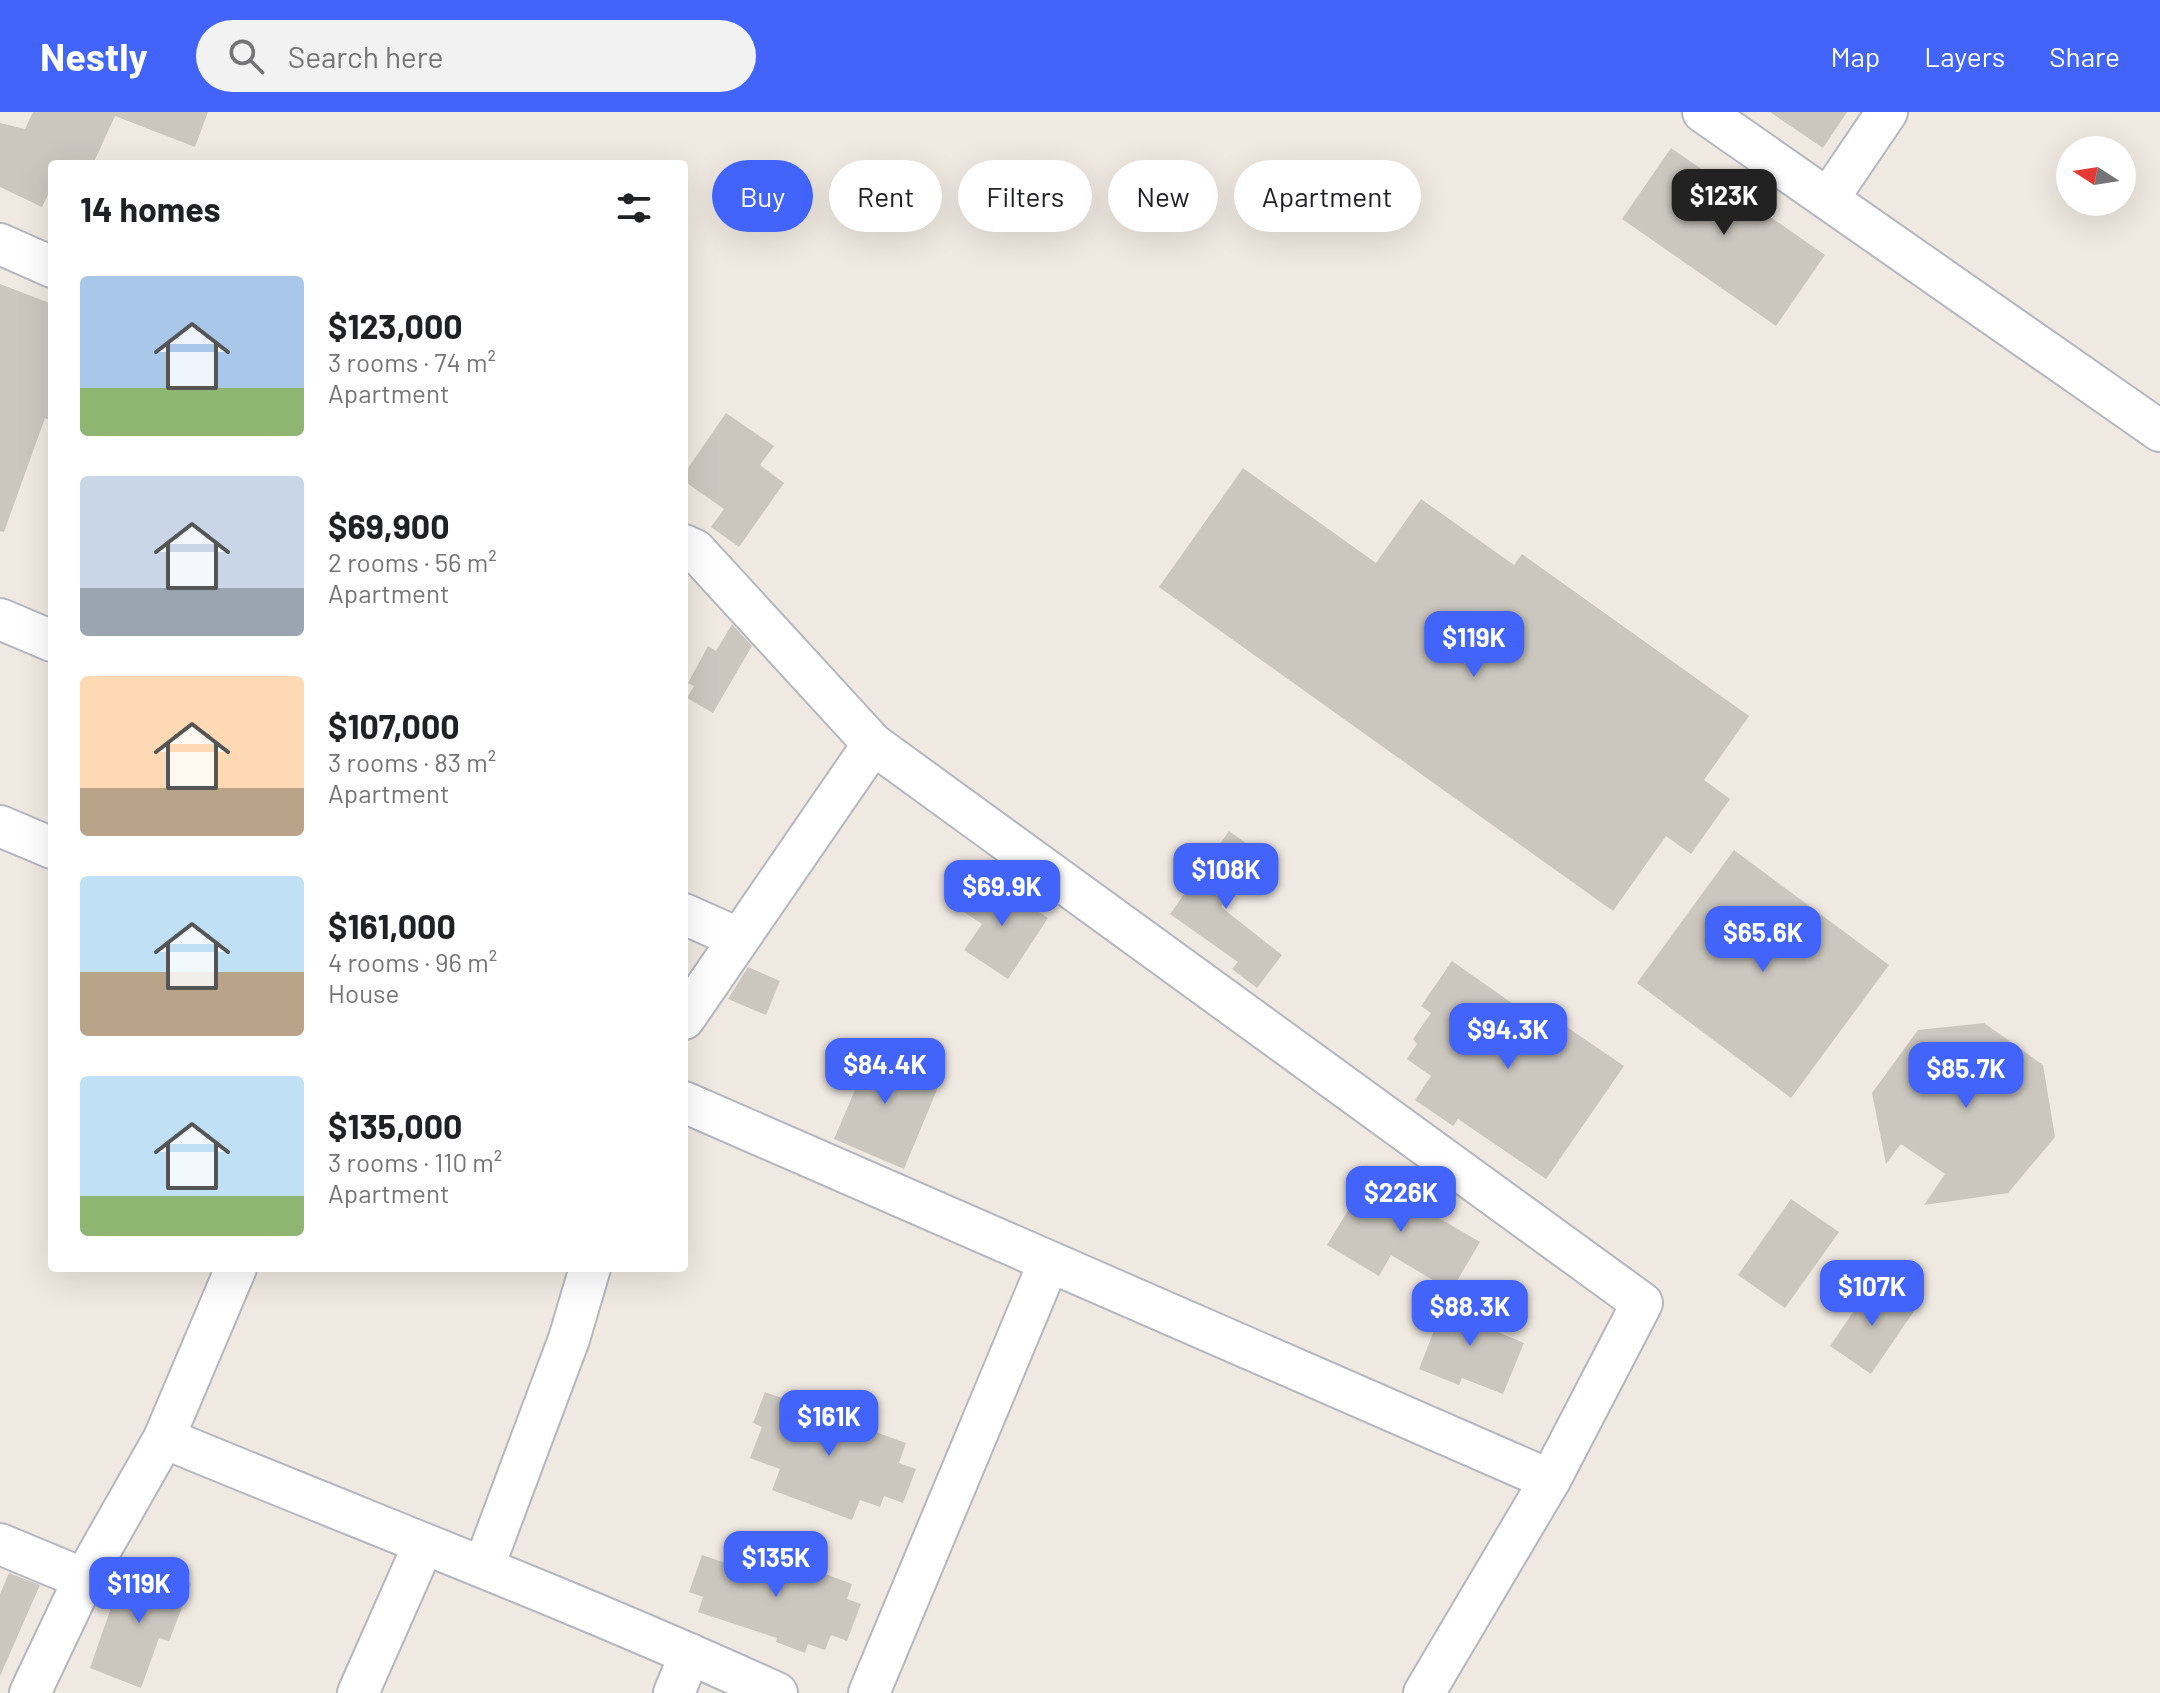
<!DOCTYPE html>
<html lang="en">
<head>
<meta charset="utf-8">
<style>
	:root { --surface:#fff; --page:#f2f2f2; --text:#202124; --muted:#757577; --accent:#4264fb }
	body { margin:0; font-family:Barlow,sans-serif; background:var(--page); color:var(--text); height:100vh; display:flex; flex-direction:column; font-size:30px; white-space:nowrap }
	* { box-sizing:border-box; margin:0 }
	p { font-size:26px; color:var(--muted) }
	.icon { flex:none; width:44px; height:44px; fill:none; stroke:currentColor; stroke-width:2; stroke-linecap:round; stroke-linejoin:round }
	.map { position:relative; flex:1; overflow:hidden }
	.details { position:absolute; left:48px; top:48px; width:640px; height:1112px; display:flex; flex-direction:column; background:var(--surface); border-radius:8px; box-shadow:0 8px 32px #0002 }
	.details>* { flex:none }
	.hud { position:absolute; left:712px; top:48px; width:760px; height:72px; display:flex; gap:16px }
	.needle { width:52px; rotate:282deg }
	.fabs { position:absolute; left:2056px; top:24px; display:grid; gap:16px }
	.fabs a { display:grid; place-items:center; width:80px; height:80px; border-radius:50%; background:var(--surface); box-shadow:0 8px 32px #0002; font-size:40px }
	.price { position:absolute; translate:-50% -68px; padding:0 18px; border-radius:16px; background:var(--accent); color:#fff; font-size:26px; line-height:52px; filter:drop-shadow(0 2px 4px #0008) }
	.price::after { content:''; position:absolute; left:50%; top:48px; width:24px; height:18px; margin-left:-12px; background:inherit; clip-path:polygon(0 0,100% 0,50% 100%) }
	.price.current { background:#222; color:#fff }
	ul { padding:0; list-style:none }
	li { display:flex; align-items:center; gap:24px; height:200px; padding:0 32px }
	li span { display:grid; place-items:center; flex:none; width:224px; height:160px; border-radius:8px; color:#555 }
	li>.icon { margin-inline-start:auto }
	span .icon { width:96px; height:96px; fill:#fffc; stroke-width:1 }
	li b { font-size:34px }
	h2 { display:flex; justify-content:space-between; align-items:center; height:96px; padding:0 32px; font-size:34px }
	.chip { padding:0 28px; border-radius:36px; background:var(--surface); box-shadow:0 8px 32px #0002; font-size:28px; line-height:72px }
	.chip.current { background:var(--accent); color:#fff }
	header { display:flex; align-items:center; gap:48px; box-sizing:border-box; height:112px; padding:0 40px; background:var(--accent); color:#fff }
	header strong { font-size:38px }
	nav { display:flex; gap:44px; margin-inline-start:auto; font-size:28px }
	.search { width:560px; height:72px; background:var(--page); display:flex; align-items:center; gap:20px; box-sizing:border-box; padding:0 28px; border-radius:44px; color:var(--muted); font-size:30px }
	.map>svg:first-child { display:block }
</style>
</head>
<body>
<header>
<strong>Nestly</strong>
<div class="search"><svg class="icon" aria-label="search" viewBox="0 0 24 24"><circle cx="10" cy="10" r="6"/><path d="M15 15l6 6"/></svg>Search here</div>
<nav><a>Map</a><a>Layers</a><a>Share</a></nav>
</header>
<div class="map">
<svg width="2160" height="1581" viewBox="0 0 2160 1581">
	<rect width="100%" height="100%" fill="#efe9e1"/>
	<g fill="#cbc7bf">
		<polygon points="33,0 208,0 195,35 115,4 93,52 52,52 52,75 42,95 0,75 0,11 25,17"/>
		<polygon points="1770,0 1847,0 1823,36"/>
		<polygon points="1671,36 1825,143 1776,214 1622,107"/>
		<polygon points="0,172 52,192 52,309 45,306 4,420 0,419"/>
		<polygon points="726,301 774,334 760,353 784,371 739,435 711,415 724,397 684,369 684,362"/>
		<polygon points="1243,356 1376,451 1421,387 1514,453 1522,442 1749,604 1704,668 1730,687 1691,742 1666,724 1613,799 1159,475"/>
		<polygon points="732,512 752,534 713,601 687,586 694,574 688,571 708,534 716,539"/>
		<polygon points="1229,719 1260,741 1221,795 1282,843 1257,876 1232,857 1238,850 1170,802"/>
		<polygon points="1734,738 1889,853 1791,986 1637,871"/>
		<polygon points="987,766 1048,806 1008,867 964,838 982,812 964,800"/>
		<polygon points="1452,849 1536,908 1542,898 1624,954 1546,1067 1458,1007 1453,1014 1415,988 1431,964 1407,947 1417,932 1413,927 1431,901 1421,894"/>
		<polygon points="748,855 780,869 766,903 728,887"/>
		<polygon points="1984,911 2043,953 2055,1025 2008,1081 1924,1093 1945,1062 1901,1032 1886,1052 1872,981 1918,918"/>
		<polygon points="853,931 941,968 904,1057 834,1027 858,971 840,964"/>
		<polygon points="1373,1057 1424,1088 1420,1095 1480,1130 1451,1179 1391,1143 1379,1164 1327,1133"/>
		<polygon points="1791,1087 1839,1120 1785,1196 1738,1163"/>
		<polygon points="1873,1171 1914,1199 1871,1262 1830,1234"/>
		<polygon points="1448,1183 1494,1202 1488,1216 1524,1231 1503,1282 1462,1266 1459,1273 1419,1257"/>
		<polygon points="765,1280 906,1331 899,1351 916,1357 903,1391 884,1384 880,1395 860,1388 852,1408 772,1378 780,1357 750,1346 762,1315 753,1311"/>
		<polygon points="747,1433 852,1472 847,1487 861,1492 847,1529 831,1523 825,1538 808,1532 805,1541 776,1530 777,1526 698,1500 703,1485 689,1480 702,1443 731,1453 735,1440 743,1442"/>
		<polygon points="144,1454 191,1472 169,1529 159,1526 141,1576 90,1556 121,1467 137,1474"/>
		<polygon points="9,1461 40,1473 0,1564 0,1482"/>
	</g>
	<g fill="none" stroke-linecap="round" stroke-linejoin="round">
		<defs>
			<g id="minor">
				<polyline points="1703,0 2160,319"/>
				<polyline points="1828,87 1887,0"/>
				<polyline points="0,132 52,155"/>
				<polyline points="684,433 695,438 873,632 1642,1191 1550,1368 1424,1581"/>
				<polyline points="0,507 52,529"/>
				<polyline points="0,714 52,736"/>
				<polyline points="684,802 738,826"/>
				<polyline points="684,907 873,632"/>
				<polyline points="684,990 1550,1368"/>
				<path d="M164,1326C369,1411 575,1489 777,1581"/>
				<polyline points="0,1432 84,1467"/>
				<polyline points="484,1454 569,1227 590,1156"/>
				<polyline points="30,1581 84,1467 164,1326 236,1156"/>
				<polyline points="358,1581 423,1434"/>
				<polyline points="674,1581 690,1542"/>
				<polyline points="869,1581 1049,1150"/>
			</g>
		</defs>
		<use href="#minor" stroke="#b4b7c1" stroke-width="44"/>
		<use href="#minor" stroke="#fff" stroke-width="40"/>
	</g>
</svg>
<div class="fabs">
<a><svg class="needle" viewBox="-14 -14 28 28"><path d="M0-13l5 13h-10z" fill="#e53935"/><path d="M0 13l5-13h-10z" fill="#757577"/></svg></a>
</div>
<b class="price current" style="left:1724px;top:125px">$123K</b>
<b class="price" style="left:1474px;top:567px">$119K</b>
<b class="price" style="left:1226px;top:799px">$108K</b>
<b class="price" style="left:1002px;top:816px">$69.9K</b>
<b class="price" style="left:1763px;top:862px">$65.6K</b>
<b class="price" style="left:1508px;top:959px">$94.3K</b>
<b class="price" style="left:885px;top:994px">$84.4K</b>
<b class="price" style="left:1966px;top:998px">$85.7K</b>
<b class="price" style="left:1401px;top:1122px">$226K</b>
<b class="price" style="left:1872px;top:1216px">$107K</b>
<b class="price" style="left:1470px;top:1236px">$88.3K</b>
<b class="price" style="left:829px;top:1346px">$161K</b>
<b class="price" style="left:776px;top:1487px">$135K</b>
<b class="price" style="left:139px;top:1513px">$119K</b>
<div class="hud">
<a class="chip current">Buy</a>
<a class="chip">Rent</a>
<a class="chip">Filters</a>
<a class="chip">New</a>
<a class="chip">Apartment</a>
</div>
<section class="details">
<h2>14 homes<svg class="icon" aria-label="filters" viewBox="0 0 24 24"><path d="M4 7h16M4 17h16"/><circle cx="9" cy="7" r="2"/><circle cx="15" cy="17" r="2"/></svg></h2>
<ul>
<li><span style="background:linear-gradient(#a9c7e8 70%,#8fb573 0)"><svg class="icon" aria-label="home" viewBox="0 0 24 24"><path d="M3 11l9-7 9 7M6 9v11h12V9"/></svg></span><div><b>$123,000</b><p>3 rooms · 74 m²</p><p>Apartment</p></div></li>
<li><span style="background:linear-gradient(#c9d6e8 70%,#9aa5b1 0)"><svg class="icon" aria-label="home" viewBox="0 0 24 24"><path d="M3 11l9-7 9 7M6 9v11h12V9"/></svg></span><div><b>$69,900</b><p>2 rooms · 56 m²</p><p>Apartment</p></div></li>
<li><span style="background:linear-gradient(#ffd9b3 70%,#b9a48a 0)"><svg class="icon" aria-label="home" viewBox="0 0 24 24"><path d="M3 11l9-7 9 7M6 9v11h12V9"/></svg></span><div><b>$107,000</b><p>3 rooms · 83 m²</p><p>Apartment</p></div></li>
<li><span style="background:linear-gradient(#bfe0f5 60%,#b9a48a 0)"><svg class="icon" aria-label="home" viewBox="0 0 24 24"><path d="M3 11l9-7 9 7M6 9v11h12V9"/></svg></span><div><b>$161,000</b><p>4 rooms · 96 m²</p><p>House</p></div></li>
<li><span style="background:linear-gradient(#bfe0f5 75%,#8fb573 0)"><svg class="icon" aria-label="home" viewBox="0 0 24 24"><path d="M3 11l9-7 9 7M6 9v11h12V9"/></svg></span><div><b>$135,000</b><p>3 rooms · 110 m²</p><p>Apartment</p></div></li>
</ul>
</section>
</div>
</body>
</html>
